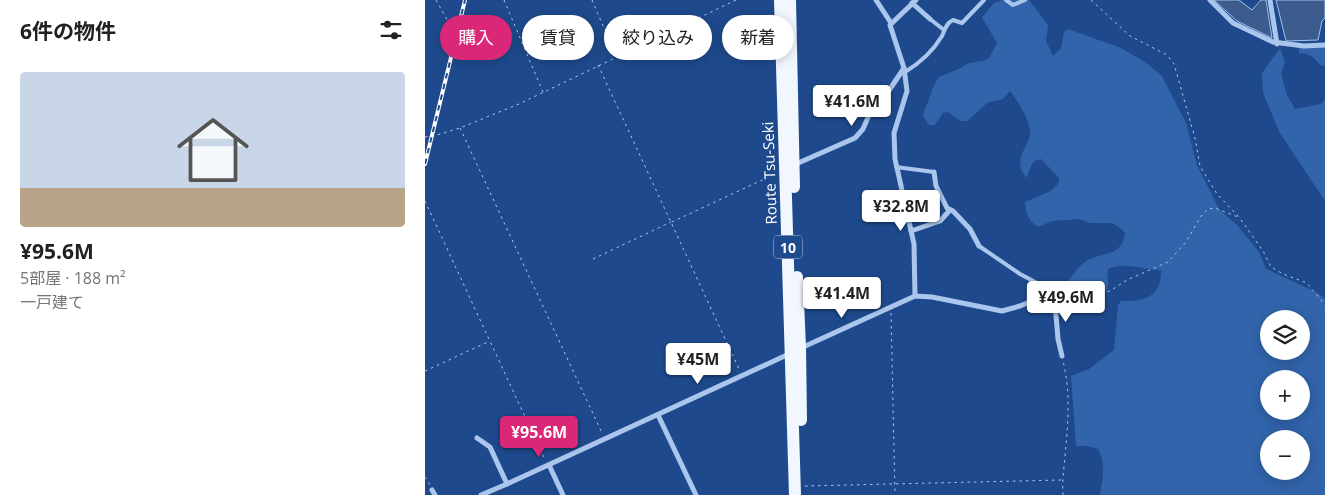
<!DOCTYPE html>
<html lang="ja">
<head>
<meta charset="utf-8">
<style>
	:root { --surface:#fff; --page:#f2f2f2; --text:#202124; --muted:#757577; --accent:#db2777 }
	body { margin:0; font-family:"Open Sans","Noto Sans JP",sans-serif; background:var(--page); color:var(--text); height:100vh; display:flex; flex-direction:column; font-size:19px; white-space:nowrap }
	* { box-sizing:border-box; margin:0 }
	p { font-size:16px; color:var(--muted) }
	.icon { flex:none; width:28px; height:28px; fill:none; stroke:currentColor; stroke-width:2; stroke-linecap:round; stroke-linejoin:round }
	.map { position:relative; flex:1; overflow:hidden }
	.sheet { display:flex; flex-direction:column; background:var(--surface); width:425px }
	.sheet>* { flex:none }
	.hud { position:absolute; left:15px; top:15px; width:475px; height:45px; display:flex; gap:10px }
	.tools { position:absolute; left:835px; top:310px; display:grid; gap:10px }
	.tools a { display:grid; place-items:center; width:50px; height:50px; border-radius:50%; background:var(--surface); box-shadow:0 2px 12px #0003; font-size:25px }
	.price { position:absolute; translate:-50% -42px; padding:0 11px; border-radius:5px; background:#fff; color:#222; font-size:16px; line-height:32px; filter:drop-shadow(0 1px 2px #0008) }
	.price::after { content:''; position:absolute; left:50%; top:30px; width:15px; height:11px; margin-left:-8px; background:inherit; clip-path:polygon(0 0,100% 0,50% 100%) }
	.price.current { background:var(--accent); color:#fff }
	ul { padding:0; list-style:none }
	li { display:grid; align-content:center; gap:10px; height:265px; padding:0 20px }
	li span { display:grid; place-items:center; height:155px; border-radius:5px; color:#555 }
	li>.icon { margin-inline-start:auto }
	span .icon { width:90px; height:90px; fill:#fffc; stroke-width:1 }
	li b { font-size:21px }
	h2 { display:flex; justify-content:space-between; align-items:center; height:60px; padding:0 20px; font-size:21px }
	.tag { padding:0 18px; border-radius:22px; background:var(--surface); box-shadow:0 2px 12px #0003; font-size:18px; line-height:45px }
	.tag.current { background:var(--accent); color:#fff }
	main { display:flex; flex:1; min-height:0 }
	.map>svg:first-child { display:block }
</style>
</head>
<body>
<main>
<section class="sheet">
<h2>6件の物件<svg class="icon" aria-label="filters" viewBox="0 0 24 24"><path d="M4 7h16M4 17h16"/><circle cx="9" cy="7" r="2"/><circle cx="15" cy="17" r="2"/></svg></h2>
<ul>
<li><span style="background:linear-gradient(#c9d6e8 75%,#b9a48a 0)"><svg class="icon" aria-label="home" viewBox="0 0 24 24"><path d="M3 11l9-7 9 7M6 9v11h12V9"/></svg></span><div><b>¥95.6M</b><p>5部屋 · 188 m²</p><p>一戸建て</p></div></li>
</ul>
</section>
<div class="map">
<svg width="900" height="495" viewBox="0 0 900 495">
	<rect width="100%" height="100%" fill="#1e4a8d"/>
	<g fill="#3164ab" fill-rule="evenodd">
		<path d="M577,0H604L623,25L621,41L628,56L636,48L639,32L643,29L696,48L720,62L737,76L761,123L772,165L794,209L812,225L834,252L841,269L893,293L900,299V495H675C677,479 682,463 673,449L662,446H651L646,376L664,369L689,350L693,305L696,301C719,302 737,297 736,270C718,270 699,261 683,269C681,276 685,282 682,289C677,303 652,292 642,289L641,284C646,277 655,264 663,260C680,251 695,258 700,234L697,229L687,223H665L654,219L627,221L613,227C603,221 601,213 600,202L626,191L634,183V178L616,159C605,161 605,169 602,178C584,159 607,146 605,130C603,117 593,102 585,91L578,99L562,103L542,121H535L523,112L518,113L509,126L503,124L498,115L509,85L514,77L534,69L543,63L559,61L564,58L572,43L557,17L569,3ZM844,319H876V351H844ZM844,379H876V411H844ZM844,439H876V471H844Z"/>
		<path d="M874,47H900V66L895,65C888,56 885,54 874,53Z"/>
		<polygon points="855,48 860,62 856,74 862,95 870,109 896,104 900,99 900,201 855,133 838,93 837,73"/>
	</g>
	<g fill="#3b5c8d" stroke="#9ec1ee">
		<polygon points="789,0 814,0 827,10 836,0 841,0 847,38 812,21"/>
		<polygon points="851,0 900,0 900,18 897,21 893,40 861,41"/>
	</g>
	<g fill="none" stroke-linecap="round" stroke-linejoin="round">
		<g stroke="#abc6ed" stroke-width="1" stroke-dasharray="2.5 4" stroke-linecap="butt">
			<polyline points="11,0 24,23"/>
			<polyline points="79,0 118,92"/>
			<polyline points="167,0 191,56"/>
			<polyline points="666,0 705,36 742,55 749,64 770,138 775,166 792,194 814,217 838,251 846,267 858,274 882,283 900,305"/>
			<polyline points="173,65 315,371"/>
			<polyline points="35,128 177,433"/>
			<polyline points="0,137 12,135 35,128 94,104 311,0"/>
			<polyline points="0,201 120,460"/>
			<polyline points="247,222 350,174"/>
			<polyline points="168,259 246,222"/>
			<polyline points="664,298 685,291 702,280 743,262 761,242 776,216 783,209 790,208 813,217"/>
			<polyline points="466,313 470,495"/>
			<polyline points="0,371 65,341"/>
			<polyline points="0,477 5,485"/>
			<polyline points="380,486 636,480"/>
			<path d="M638,495C637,481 639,469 640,456C643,424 646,393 638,361"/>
		</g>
		<g stroke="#abc6ed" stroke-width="4">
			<polyline points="581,0 588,5 600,0"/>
			<polyline points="505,19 519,30"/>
			<path d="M480,72C495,63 508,51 517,36C520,30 521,23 528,20L537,23L559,0"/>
			<polyline points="471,167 509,172"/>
			<polyline points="554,246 595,274 629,292"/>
		</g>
		<g stroke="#abc6ed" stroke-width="5">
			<polyline points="451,0 466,23"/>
			<polyline points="785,0 808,23 848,42 879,46 900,45"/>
			<polyline points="845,0 852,44"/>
			<polyline points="487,3 505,19"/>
			<polyline points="371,164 430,138 438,129 447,108 459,98 479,68"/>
			<polyline points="509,172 511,186 522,208 528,211 545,229 554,246"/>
			<polyline points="486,231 515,221 525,210"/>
			<polyline points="629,292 633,339 637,356"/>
			<polyline points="490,296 489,244 470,159 469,133 482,91 479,68 465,25 491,0"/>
			<polyline points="376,348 490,296 507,297 577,311 595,306 629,292 659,299"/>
			<polyline points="233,415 271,495"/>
			<polyline points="52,438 65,447 82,484"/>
			<polyline points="124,465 138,495"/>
			<polyline points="7,490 10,495"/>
			<polyline points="56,495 82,484 364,354"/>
		</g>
		<g stroke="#f1f6ff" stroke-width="12">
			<polyline points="355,0 370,495"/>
			<polyline points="365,0 369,187"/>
			<polyline points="372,277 375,348 376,420"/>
		</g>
		<defs>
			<polyline id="rail" points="0,164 40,0"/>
		</defs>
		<use href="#rail" stroke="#fff" stroke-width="4"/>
		<use href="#rail" stroke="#1e4a8d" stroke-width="2" stroke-dasharray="5.5" stroke-linecap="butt"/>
	</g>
	<g text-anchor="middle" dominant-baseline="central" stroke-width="4" stroke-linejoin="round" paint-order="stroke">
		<rect fill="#1e4a8d" stroke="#bcc9dd" stroke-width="1" x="349" y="235.5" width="28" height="23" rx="4"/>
		<g font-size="14" font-weight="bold" fill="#fff">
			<text x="363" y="247">10</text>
		</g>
		<g font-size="15" fill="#fff" stroke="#1e4a8d">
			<text transform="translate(344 173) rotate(-92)">Route Tsu-Seki</text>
		</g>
	</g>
</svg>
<div class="tools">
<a><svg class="icon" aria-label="layers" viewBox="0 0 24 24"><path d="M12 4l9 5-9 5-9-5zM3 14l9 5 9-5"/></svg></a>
<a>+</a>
<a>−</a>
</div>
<b class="price" style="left:427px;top:127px">¥41.6M</b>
<b class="price" style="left:476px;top:232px">¥32.8M</b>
<b class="price" style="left:417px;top:319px">¥41.4M</b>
<b class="price" style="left:641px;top:323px">¥49.6M</b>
<b class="price" style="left:273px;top:385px">¥45M</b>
<b class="price current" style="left:114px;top:458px">¥95.6M</b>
<div class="hud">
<a class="tag current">購入</a>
<a class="tag">賃貸</a>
<a class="tag">絞り込み</a>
<a class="tag">新着</a>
</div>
</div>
</main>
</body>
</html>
